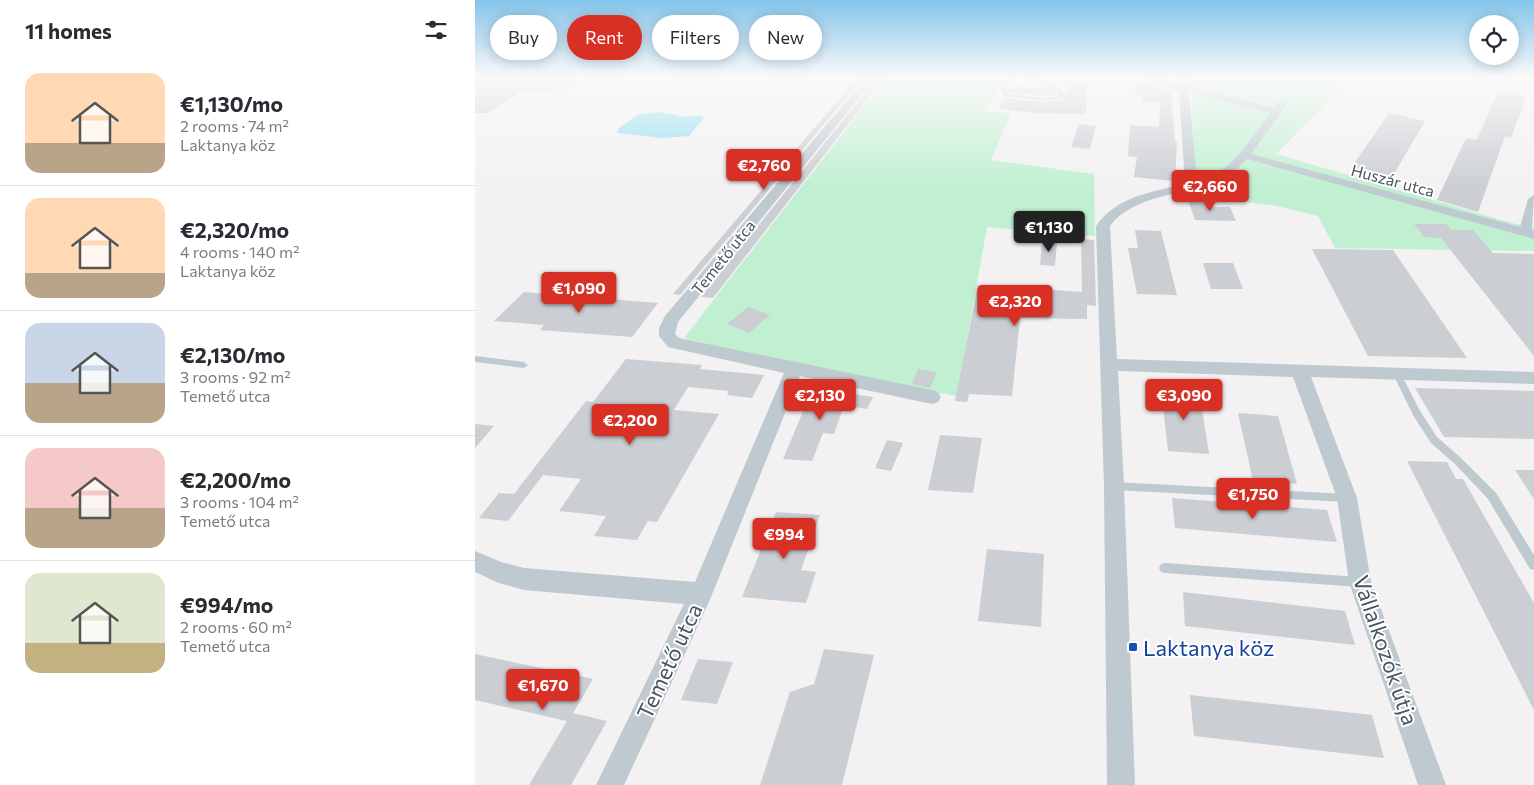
<!DOCTYPE html>
<html lang="en">
<head>
<meta charset="utf-8">
<style>
	:root { --surface:#fff; --page:#f7f7f7; --text:#2b2b33; --muted:#7c7c81; --line:#e1e1e2; --accent:#d93025 }
	body { margin:0; font-family:Commissioner,sans-serif; background:var(--page); color:var(--text); height:100vh; display:flex; flex-direction:column; font-size:19px; white-space:nowrap }
	* { box-sizing:border-box; margin:0 }
	p { font-size:16px; color:var(--muted) }
	.icon { flex:none; width:28px; height:28px; fill:none; stroke:currentColor; stroke-width:2; stroke-linecap:round; stroke-linejoin:round }
	.map { position:relative; flex:1; overflow:hidden }
	.details { display:flex; flex-direction:column; background:var(--surface); width:475px }
	.details>* { flex:none }
	.guide { position:absolute; left:15px; top:15px; width:475px; height:45px; display:flex; gap:10px }
	.tools { position:absolute; left:994px; top:15px; display:grid; gap:10px }
	.tools a { display:grid; place-items:center; width:50px; height:50px; border-radius:50%; background:var(--surface); box-shadow:0 2px 12px #0003; font-size:25px }
	.price { position:absolute; translate:-50% -42px; padding:0 11px; border-radius:5px; background:var(--accent); color:#fff; font-size:16px; line-height:32px; filter:drop-shadow(0 1px 2px #0008) }
	.price::after { content:''; position:absolute; left:50%; top:30px; width:15px; height:11px; margin-left:-8px; background:inherit; clip-path:polygon(0 0,100% 0,50% 100%) }
	.price.current { background:#222; color:#fff }
	ul { padding:0; list-style:none }
	li { display:flex; align-items:center; gap:15px; height:125px; padding:0 25px }
	li+li { border-top:1px solid var(--line) }
	li span { display:grid; place-items:center; flex:none; width:140px; height:100px; border-radius:15px; color:#555 }
	li>.icon { margin-inline-start:auto }
	span .icon { width:60px; height:60px; fill:#fffc; stroke-width:1 }
	li b { font-size:21px }
	h2 { display:flex; justify-content:space-between; align-items:center; height:60px; padding:0 25px; font-size:21px }
	.pill { padding:0 18px; border-radius:22px; background:var(--surface); box-shadow:0 2px 12px #0003; font-size:18px; line-height:45px }
	.pill.current { background:var(--accent); color:#fff }
	main { display:flex; flex:1; min-height:0 }
	.map>svg:first-child { display:block }
</style>
</head>
<body>
<main>
<section class="details">
<h2>11 homes<svg class="icon" aria-label="filters" viewBox="0 0 24 24"><path d="M4 7h16M4 17h16"/><circle cx="9" cy="7" r="2"/><circle cx="15" cy="17" r="2"/></svg></h2>
<ul>
<li><span style="background:linear-gradient(#ffd9b3 70%,#b9a48a 0)"><svg class="icon" aria-label="home" viewBox="0 0 24 24"><path d="M3 11l9-7 9 7M6 9v11h12V9"/></svg></span><div><b>€1,130/mo</b><p>2 rooms · 74 m²</p><p>Laktanya köz</p></div></li>
<li><span style="background:linear-gradient(#ffd9b3 75%,#b9a48a 0)"><svg class="icon" aria-label="home" viewBox="0 0 24 24"><path d="M3 11l9-7 9 7M6 9v11h12V9"/></svg></span><div><b>€2,320/mo</b><p>4 rooms · 140 m²</p><p>Laktanya köz</p></div></li>
<li><span style="background:linear-gradient(#c9d6e8 60%,#b9a48a 0)"><svg class="icon" aria-label="home" viewBox="0 0 24 24"><path d="M3 11l9-7 9 7M6 9v11h12V9"/></svg></span><div><b>€2,130/mo</b><p>3 rooms · 92 m²</p><p>Temető utca</p></div></li>
<li><span style="background:linear-gradient(#f6c9c9 60%,#b9a48a 0)"><svg class="icon" aria-label="home" viewBox="0 0 24 24"><path d="M3 11l9-7 9 7M6 9v11h12V9"/></svg></span><div><b>€2,200/mo</b><p>3 rooms · 104 m²</p><p>Temető utca</p></div></li>
<li><span style="background:linear-gradient(#dfe7d0 70%,#c2b280 0)"><svg class="icon" aria-label="home" viewBox="0 0 24 24"><path d="M3 11l9-7 9 7M6 9v11h12V9"/></svg></span><div><b>€994/mo</b><p>2 rooms · 60 m²</p><p>Temető utca</p></div></li>
</ul>
</section>
<div class="map">
<svg width="1059" height="785" viewBox="0 0 1059 785">
	<rect width="100%" height="100%" fill="#f3f1f1"/>
	<g fill="#c0f0d1">
		<polygon points="513,78 528,81 509,111 536,113 516,160 619,174 620,236 512,227 482,396 333,369 209,338 410,79"/>
		<polygon points="715,79 875,79 801,154 1033,222 1059,228 1059,251 860,248 843,216 802,206 732,197 721,183"/>
	</g>
	<polygon fill="#8ddded" points="182,112 203,115 204,117 226,115 229,118 214,136 188,138 142,133 144,128 163,115"/>
	<g fill="#cbced3">
		<polygon points="9,78 95,78 79,91 47,90 13,113 0,113 0,90 10,82"/>
		<polygon points="382,78 388,78 205,295 198,294"/>
		<polygon points="402,78 409,78 238,298 226,297"/>
		<polygon points="593,82 612,82 611,114 561,113 524,109 530,98 567,102 586,101 591,94 589,91 592,91"/>
		<polygon points="668,82 696,90 700,141 702,141 700,181 659,177 662,157 653,156 655,125 684,127 685,103 667,101 668,96 658,94"/>
		<polygon points="537,86 574,89 582,94 567,96 534,92"/>
		<polygon points="1023,91 1051,97 1036,138 1030,136 1003,212 962,200 991,138 1002,140"/>
		<polygon points="914,113 950,121 916,179 876,168"/>
		<polygon points="604,124 621,126 615,149 596,147"/>
		<polygon points="713,200 732,200 735,207 755,207 761,221 720,220"/>
		<polygon points="939,224 971,224 976,230 998,230 1018,253 1059,254 1059,356 966,238 949,237"/>
		<polygon points="660,230 686,231 702,295 662,294 653,248 663,248"/>
		<polygon points="606,239 619,240 621,306 612,305 612,319 545,318 537,396 494,394 492,402 480,401 503,285 607,292"/>
		<polygon points="567,241 582,242 580,266 565,265"/>
		<polygon points="837,249 918,250 992,358 893,356"/>
		<polygon points="728,263 758,263 768,289 736,289"/>
		<polygon points="49,292 96,296 183,303 157,337 65,330 69,325 19,321"/>
		<polygon points="273,307 295,315 274,333 252,324"/>
		<polygon points="151,359 227,365 225,369 289,375 277,398 252,395 254,391 213,387 199,410 244,414 182,522 173,521 162,540 119,536 131,516 84,511 106,479 68,475 33,521 4,518 24,493 39,494 111,401 118,402"/>
		<polygon points="443,369 462,372 455,388 437,384"/>
		<polygon points="338,388 398,397 392,409 369,405 359,434 348,433 337,461 308,459"/>
		<polygon points="686,388 724,390 734,454 693,451"/>
		<polygon points="940,388 1059,391 1059,439 969,437"/>
		<polygon points="763,413 803,416 822,484 778,481"/>
		<polygon points="0,424 19,426 0,448"/>
		<polygon points="465,435 507,438 498,493 453,490"/>
		<polygon points="412,440 428,443 416,471 400,468"/>
		<polygon points="932,461 972,462 981,479 988,479 1059,603 1059,710"/>
		<polygon points="1040,470 1059,470 1059,499"/>
		<polygon points="697,498 852,510 862,542 700,528"/>
		<polygon points="301,512 345,515 326,570 341,572 331,603 267,597"/>
		<polygon points="512,549 569,554 566,627 503,621"/>
		<polygon points="708,592 870,611 880,645 710,626"/>
		<polygon points="349,649 399,655 367,785 285,785 315,692 339,684"/>
		<polygon points="0,654 118,679 98,713 132,721 96,785 54,785 92,721 0,700"/>
		<polygon points="223,659 258,662 242,704 206,700"/>
		<polygon points="715,695 897,715 909,758 719,736"/>
	</g>
	<g fill="none" stroke-linecap="round" stroke-linejoin="round">
		<g fill="#bfc9d0" fill-rule="evenodd">
			<polygon points="99,78 105,78 91,90 87,90 87,88"/>
			<path d="M532,78H537L530,88L533,94L567,98L582,97L584,93L578,89L551,78C564,78 580,84 589,93L586,99L567,100L529,96L526,88Z"/>
			<polygon points="0,356 49,362 53,365 49,368 0,362"/>
			<polygon points="922,371 925,372 945,411 962,437 986,458 1021,493 1059,555 1059,570 1055,569 1013,499 980,464 956,443 938,415 918,374"/>
			<polygon points="639,482 872,494 876,495 877,498 876,501 872,502 639,490 635,489 634,486 635,483"/>
			<polygon points="690,563 884,577 888,578 890,582 888,586 884,587 690,573 686,572 684,568 686,564"/>
		</g>
		<g fill="#bfc9d0" fill-rule="evenodd">
			<polygon points="0,78 6,78 9,81 0,88"/>
			<polygon points="391,78 400,78 203,322 200,334 204,338 457,390 463,392 466,397 463,402 457,404 325,376 234,602 149,785 121,785 209,604 49,590 24,583 0,572 0,551 26,562 49,568 220,582 309,373 193,347 184,336 184,328 190,316"/>
			<path d="M665,78H682L704,84L703,78H713V86L799,108L805,101H811L813,103L776,154L1045,227L1053,199L1059,195L1057,230L1059,231V239L772,159L757,174L746,181C712,194 657,195 635,226L642,359L1059,372V384L836,377L882,498L896,582L971,785H943L874,582L862,498L818,377L643,371L649,486L660,785H632L629,486L621,226C642,196 677,192 710,184L704,90ZM714,92L795,113C774,141 758,172 722,181Z"/>
		</g>
	</g>
	<linearGradient id="sky" x2="0" y2="1"><stop stop-color="#83c4ea"/><stop offset="0.41" stop-color="#faf9f9"/><stop offset="1" stop-color="#faf9f9" stop-opacity="0"/></linearGradient>
	<rect width="1059" height="188" fill="url(#sky)"/>
	<rect fill="#1a4fb4" stroke="#fff" stroke-width="2" x="653" y="642" width="10" height="10" rx="2.5"/>
	<g text-anchor="middle" dominant-baseline="central" stroke-width="4" stroke-linejoin="round" paint-order="stroke">
		<g font-size="16" fill="#49555f" stroke="#fff">
			<text transform="translate(918 180) rotate(15)">Huszár utca</text>
			<text transform="translate(248 257) rotate(-51)">Temető utca</text>
		</g>
		<g font-size="22" fill="#164399" stroke="#fff" text-anchor="start">
			<text x="668" y="647">Laktanya köz</text>
		</g>
		<g font-size="22" fill="#49555f" stroke="#fff">
			<text transform="translate(911 650) rotate(71)">Vállalkozók útja</text>
			<text transform="translate(194 661) rotate(-65)">Temető utca</text>
		</g>
	</g>
</svg>
<div class="tools">
<a><svg class="icon" aria-label="locate" viewBox="0 0 24 24"><circle cx="12" cy="12" r="6"/><path d="M12 2v4M12 18v4M2 12h4M18 12h4"/></svg></a>
</div>
<b class="price" style="left:289px;top:191px">€2,760</b>
<b class="price" style="left:735px;top:212px">€2,660</b>
<b class="price current" style="left:574px;top:253px">€1,130</b>
<b class="price" style="left:104px;top:314px">€1,090</b>
<b class="price" style="left:540px;top:327px">€2,320</b>
<b class="price" style="left:345px;top:421px">€2,130</b>
<b class="price" style="left:709px;top:421px">€3,090</b>
<b class="price" style="left:155px;top:446px">€2,200</b>
<b class="price" style="left:778px;top:520px">€1,750</b>
<b class="price" style="left:309px;top:560px">€994</b>
<b class="price" style="left:68px;top:711px">€1,670</b>
<div class="guide">
<a class="pill">Buy</a>
<a class="pill current">Rent</a>
<a class="pill">Filters</a>
<a class="pill">New</a>
</div>
</div>
</main>
</body>
</html>
